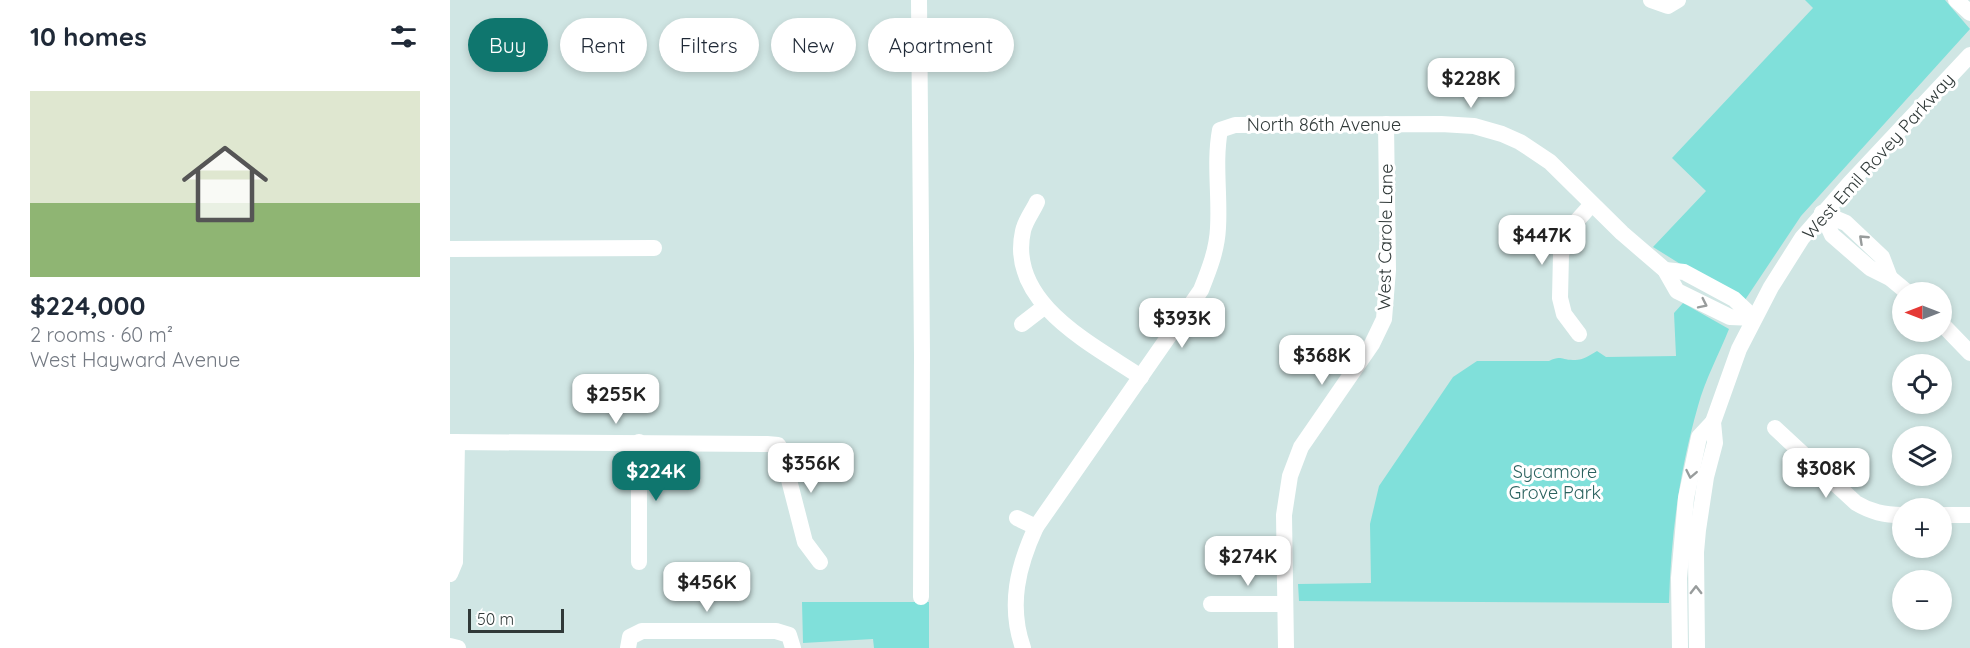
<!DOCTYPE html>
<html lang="en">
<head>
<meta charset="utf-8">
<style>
	:root { --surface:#fff; --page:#f2f2f3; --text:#1f2937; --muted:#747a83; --line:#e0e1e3; --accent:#0f766e }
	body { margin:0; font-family:Quicksand,sans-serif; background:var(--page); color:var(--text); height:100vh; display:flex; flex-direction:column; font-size:22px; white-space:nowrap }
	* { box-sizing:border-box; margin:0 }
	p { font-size:20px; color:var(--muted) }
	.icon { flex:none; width:33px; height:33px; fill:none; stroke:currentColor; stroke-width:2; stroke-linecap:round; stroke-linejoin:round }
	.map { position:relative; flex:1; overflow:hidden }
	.sheet { display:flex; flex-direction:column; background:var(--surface); width:450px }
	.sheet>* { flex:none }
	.hud { position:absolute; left:18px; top:18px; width:570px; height:54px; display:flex; gap:12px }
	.needle { width:39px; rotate:270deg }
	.controls { position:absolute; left:1442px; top:282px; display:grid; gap:12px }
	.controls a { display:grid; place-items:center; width:60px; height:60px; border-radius:50%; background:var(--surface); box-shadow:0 3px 9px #0003; font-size:30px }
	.scale { position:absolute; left:18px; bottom:15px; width:96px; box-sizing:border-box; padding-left:6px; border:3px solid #303938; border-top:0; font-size:16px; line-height:21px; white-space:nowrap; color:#303938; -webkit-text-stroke:4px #fff; paint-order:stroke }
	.price { position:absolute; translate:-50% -51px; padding:0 14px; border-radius:12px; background:#fff; color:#222; font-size:20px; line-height:39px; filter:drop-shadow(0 2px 3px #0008) }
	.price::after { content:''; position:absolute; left:50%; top:36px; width:18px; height:14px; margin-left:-9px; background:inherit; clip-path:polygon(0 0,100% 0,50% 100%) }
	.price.active { background:var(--accent); color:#fff }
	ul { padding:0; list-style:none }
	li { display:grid; align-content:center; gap:12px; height:318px; padding:0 30px }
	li+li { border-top:2px solid var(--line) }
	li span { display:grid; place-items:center; height:186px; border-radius:0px; color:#555 }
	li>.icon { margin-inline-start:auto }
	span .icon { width:108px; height:108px; fill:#fffc; stroke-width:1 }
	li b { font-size:26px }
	h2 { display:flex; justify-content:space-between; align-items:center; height:72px; padding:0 30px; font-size:26px }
	.pill { padding:0 21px; border-radius:27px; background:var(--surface); box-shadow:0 3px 9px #0003; font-size:21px; line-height:54px }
	.pill.active { background:var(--accent); color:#fff }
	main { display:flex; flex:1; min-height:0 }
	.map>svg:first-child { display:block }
</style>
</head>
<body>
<main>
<section class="sheet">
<h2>10 homes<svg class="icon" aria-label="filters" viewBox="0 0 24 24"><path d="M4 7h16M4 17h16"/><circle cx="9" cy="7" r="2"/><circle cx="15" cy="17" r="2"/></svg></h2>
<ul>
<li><span style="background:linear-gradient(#dfe7d0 60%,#8fb573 0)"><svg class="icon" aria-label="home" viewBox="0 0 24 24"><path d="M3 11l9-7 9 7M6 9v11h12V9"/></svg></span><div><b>$224,000</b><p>2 rooms · 60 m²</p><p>West Hayward Avenue</p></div></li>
</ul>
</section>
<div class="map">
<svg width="1520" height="648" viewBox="0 0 1520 648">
	<rect width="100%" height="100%" fill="#d0e6e4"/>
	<g fill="#80e0da">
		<polygon points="1355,0 1495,0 1520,29 1351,216 1295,300 1248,275 1203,247 1256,191 1222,158 1363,8"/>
		<path d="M1233,303L1279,329C1269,354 1255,380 1248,406C1229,473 1221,534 1219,603L849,601L848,584L921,583L920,524L929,486L1003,377L1027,361H1099C1111,355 1111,360 1123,360C1132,361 1140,355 1147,351L1156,357L1226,356L1224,313Z"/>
		<polygon points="352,602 479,602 479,648 424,648 423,639 353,643"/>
	</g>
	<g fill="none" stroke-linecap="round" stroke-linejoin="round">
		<g stroke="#fff" stroke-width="16">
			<polyline points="469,0 472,355 471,597"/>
			<polyline points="1201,0 1218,6 1228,0"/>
			<polyline points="1506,0 1520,13"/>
			<path d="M587,202C583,211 575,221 573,231C557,303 642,344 691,377"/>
			<polyline points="1372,213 1382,235 1420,268 1440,278 1457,292"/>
			<polyline points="1372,213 1396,223 1432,257 1440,278"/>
			<polyline points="0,249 204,248"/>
			<polyline points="1215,270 1234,272 1284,299 1304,318"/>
			<polyline points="1491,323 1520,353"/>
			<polyline points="572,324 594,307"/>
			<polyline points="1129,334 1114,314 1110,298 1111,254 1124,224 1142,204"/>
			<path d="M1325,428L1406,503C1421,512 1434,515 1452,515"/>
			<polyline points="0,442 317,444 328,445 334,454 338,476 355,542 370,562"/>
			<polyline points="189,442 189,562"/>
			<polyline points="1491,515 1520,515"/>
			<polyline points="567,518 586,527"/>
			<polyline points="0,574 5,562 7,442"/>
			<polyline points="761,604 835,604"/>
			<polyline points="0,646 8,648"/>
			<polyline points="178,648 180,637 192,631 326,631 339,635 343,648"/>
			<path d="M573,648C558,605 568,566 586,527L751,290C759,270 767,250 768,228C770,195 764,162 770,130L785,125L991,124L1024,126L1052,134L1070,142L1100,162L1172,233L1215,270L1227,291L1280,317L1304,318"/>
			<polyline points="836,648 834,515 840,476 851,447 922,344 934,319 938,270 936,124"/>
			<polyline points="1230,648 1229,578 1236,498 1249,437 1263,422"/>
			<polyline points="1247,648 1246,552 1248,530 1256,477 1265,443 1263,422 1289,349 1321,287 1352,238 1399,184 1520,55"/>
		</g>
	</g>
	<defs><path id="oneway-chevron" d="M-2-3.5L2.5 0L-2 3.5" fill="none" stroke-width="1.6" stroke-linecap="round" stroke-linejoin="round" transform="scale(1.5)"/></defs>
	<g stroke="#989c9c">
		<use href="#oneway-chevron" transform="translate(1413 239) rotate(-137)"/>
		<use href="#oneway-chevron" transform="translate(1253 304) rotate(26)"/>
		<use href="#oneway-chevron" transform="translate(1241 474) rotate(101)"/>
		<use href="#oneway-chevron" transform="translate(1246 590) rotate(-90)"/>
	</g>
	<g text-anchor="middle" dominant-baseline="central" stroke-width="6" stroke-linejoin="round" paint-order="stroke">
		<g font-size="18" fill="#303938" stroke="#fff">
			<text x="874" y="124">North 86th Avenue</text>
			<text transform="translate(1428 156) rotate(-48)">West Emil Rovey Parkway</text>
			<text transform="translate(935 237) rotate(-89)">West Carole Lane</text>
		</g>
		<g font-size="18" fill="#2b625f" stroke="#fff">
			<text x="1105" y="471">Sycamore<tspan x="1105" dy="21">Grove Park</tspan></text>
		</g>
	</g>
</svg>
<div class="controls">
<a><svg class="needle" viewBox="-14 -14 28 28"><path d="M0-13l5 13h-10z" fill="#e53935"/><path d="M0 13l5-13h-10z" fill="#747a83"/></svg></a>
<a><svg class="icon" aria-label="locate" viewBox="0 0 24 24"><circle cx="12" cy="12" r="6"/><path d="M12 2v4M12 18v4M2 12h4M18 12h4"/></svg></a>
<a><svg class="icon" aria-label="layers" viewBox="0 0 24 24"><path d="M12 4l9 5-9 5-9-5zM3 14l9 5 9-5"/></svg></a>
<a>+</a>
<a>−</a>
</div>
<div class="scale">50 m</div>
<b class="price" style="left:1021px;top:109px">$228K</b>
<b class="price" style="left:1092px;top:266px">$447K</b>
<b class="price" style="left:732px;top:349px">$393K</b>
<b class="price" style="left:872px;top:386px">$368K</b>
<b class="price" style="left:166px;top:425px">$255K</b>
<b class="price" style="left:361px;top:494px">$356K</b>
<b class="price" style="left:1376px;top:499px">$308K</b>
<b class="price active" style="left:206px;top:502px">$224K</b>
<b class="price" style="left:798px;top:587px">$274K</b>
<b class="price" style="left:257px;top:613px">$456K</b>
<div class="hud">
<a class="pill active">Buy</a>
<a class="pill">Rent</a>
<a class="pill">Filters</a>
<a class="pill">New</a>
<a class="pill">Apartment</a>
</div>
</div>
</main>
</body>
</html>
